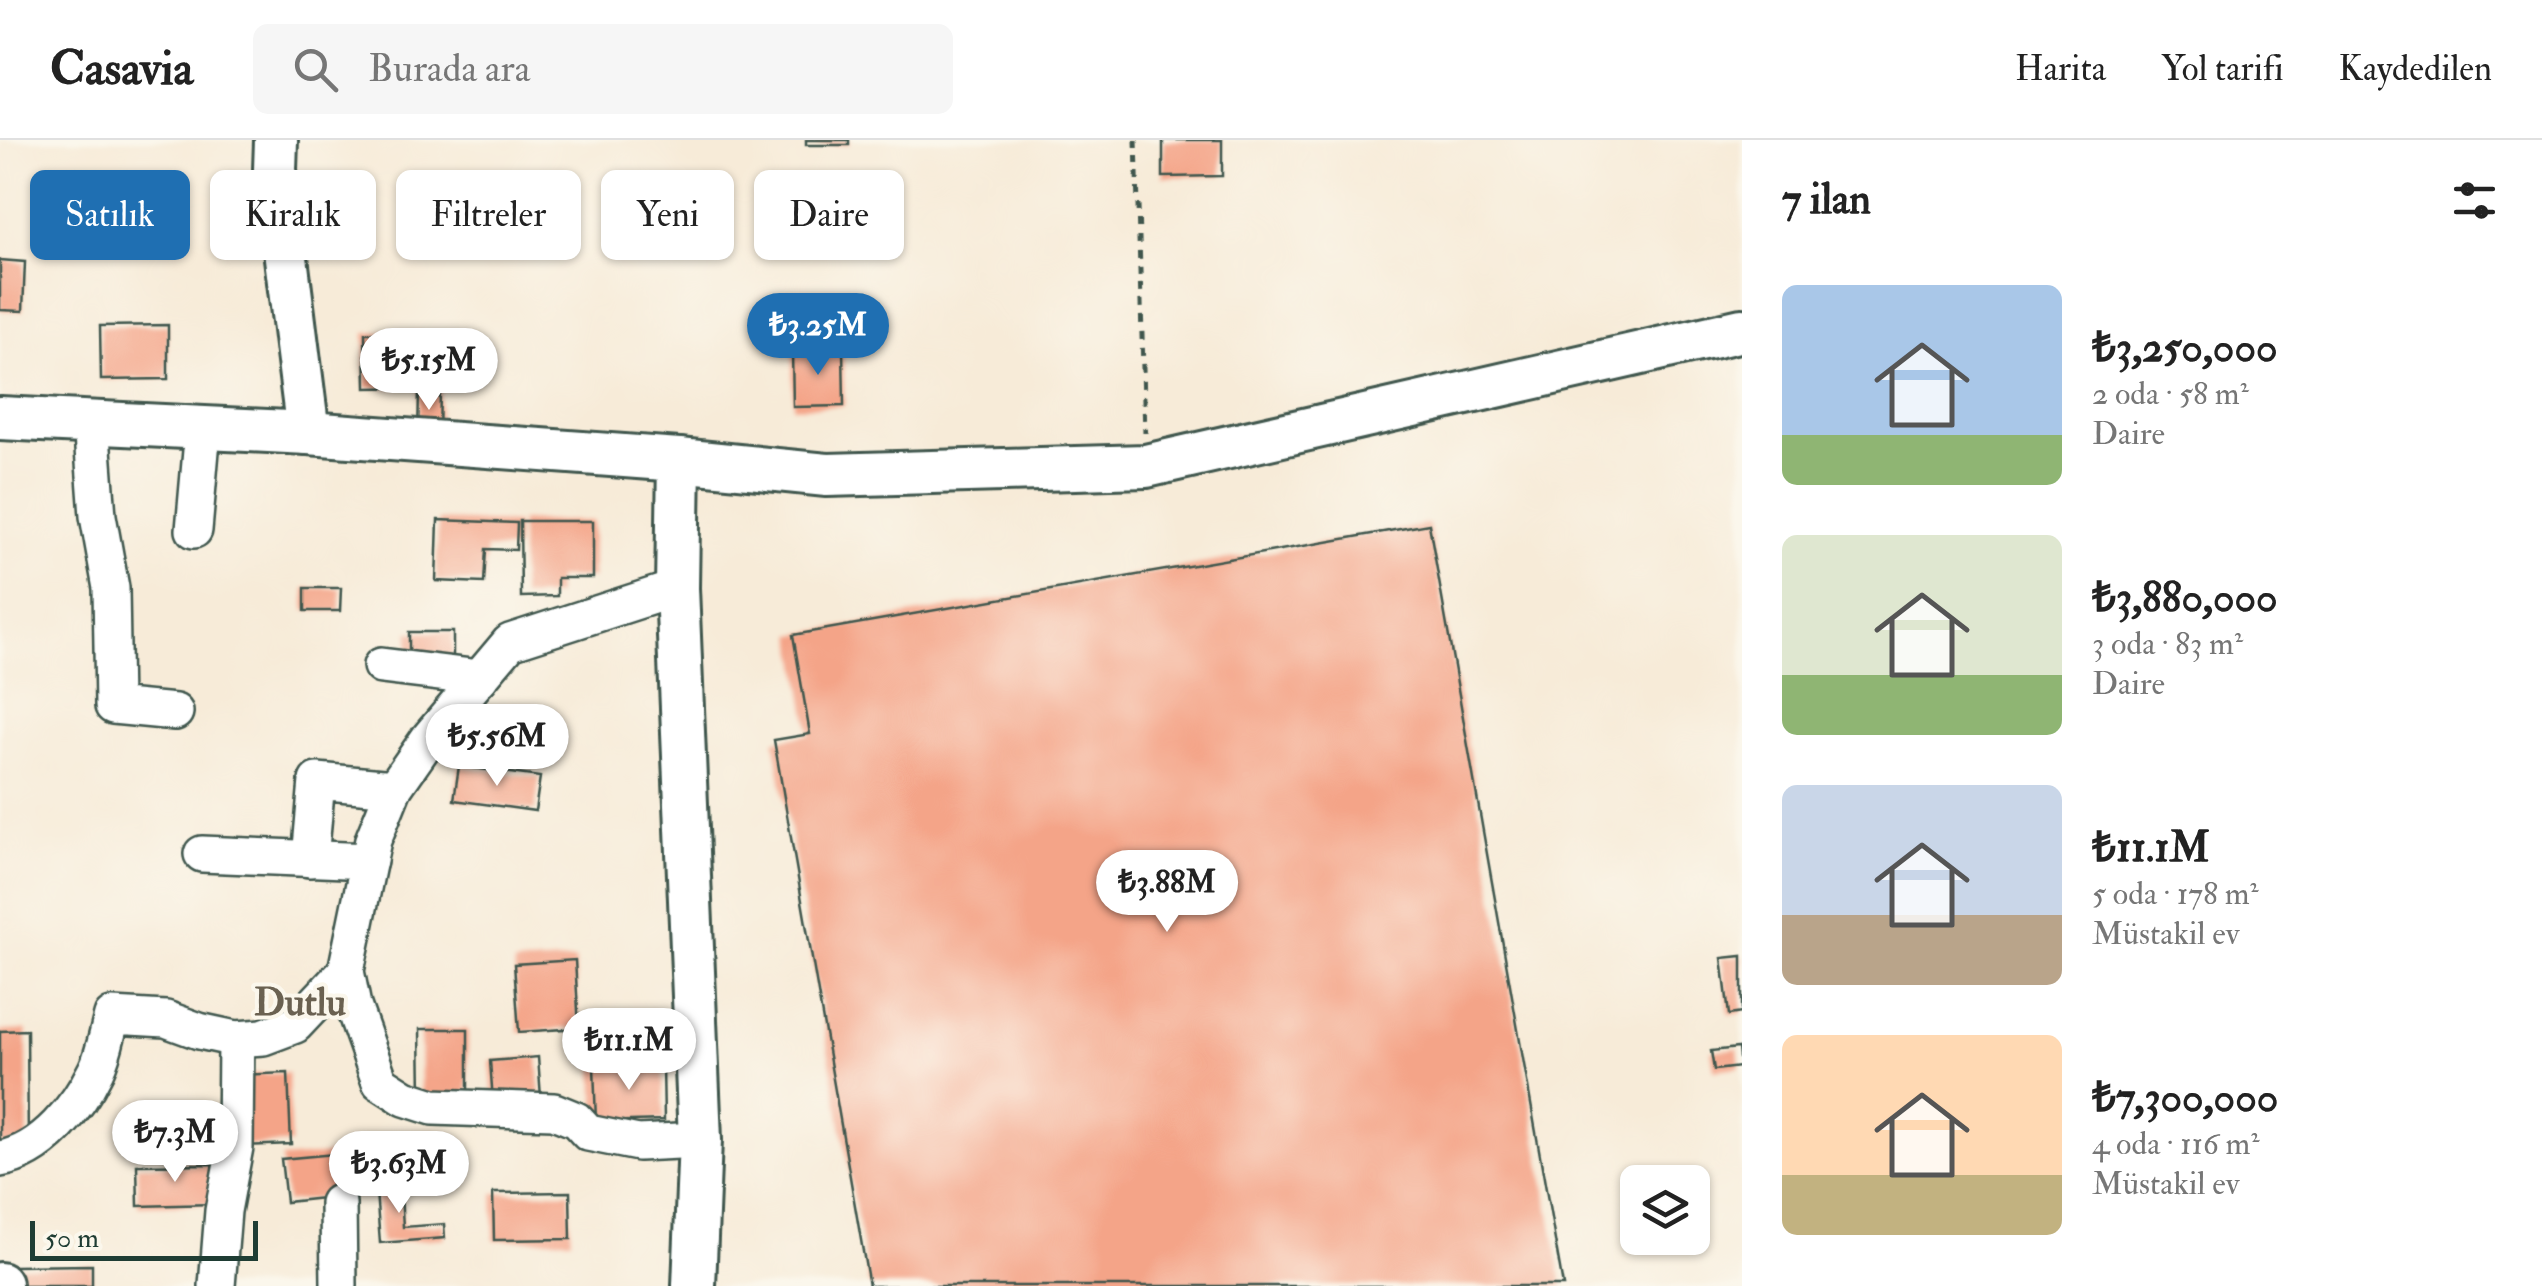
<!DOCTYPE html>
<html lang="tr">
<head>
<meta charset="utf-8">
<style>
	:root { --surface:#fff; --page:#f6f6f6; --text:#222; --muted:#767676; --line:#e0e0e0; --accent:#1f6fb2 }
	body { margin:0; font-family:"IM FELL Double Pica",serif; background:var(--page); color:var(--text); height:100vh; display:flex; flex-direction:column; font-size:38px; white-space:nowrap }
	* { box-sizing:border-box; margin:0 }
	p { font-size:32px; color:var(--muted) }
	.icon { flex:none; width:55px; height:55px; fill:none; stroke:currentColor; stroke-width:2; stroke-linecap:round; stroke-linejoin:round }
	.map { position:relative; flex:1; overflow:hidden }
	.sheet { display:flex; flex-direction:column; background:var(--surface); width:800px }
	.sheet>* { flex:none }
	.banner { position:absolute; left:30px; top:30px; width:950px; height:90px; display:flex; gap:20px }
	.tools { position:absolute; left:1620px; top:1025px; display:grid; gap:20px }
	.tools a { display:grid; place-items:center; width:90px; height:90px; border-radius:15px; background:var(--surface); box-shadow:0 2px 8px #0004; font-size:50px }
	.scale { position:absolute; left:30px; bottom:25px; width:228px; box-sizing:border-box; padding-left:10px; border:5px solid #1f3d34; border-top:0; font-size:28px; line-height:35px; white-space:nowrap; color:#1f3d34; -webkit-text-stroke:8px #fbf7ec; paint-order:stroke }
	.price { position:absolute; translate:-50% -85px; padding:0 22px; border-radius:35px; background:#fff; color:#222; font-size:32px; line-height:65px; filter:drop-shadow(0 2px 5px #0008) }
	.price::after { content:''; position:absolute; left:50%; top:60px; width:30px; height:22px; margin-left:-15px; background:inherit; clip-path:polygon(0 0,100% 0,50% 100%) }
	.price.current { background:var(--accent); color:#fff }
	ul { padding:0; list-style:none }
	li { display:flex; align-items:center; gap:30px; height:250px; padding:0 40px }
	li span { display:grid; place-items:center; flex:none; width:280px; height:200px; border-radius:15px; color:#555 }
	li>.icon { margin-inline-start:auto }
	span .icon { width:120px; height:120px; fill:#fffc; stroke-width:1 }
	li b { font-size:42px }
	h2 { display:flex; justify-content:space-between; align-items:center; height:120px; padding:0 40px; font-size:42px }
	.tag { padding:0 35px; border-radius:15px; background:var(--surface); box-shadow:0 2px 8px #0004; font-size:35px; line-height:90px }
	.tag.current { background:var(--accent); color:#fff }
	header { display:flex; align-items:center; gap:60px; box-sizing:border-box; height:140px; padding:0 50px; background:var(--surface); border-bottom:2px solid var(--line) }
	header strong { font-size:48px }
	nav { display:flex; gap:55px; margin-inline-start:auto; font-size:35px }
	.search { width:700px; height:90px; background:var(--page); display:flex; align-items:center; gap:25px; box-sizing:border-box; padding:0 35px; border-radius:15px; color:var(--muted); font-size:38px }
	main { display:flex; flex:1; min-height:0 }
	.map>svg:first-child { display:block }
</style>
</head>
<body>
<header>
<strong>Casavia</strong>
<div class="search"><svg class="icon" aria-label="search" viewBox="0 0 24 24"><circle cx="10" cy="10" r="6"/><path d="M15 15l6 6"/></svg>Burada ara</div>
<nav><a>Harita</a><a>Yol tarifi</a><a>Kaydedilen</a></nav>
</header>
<main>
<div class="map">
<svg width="1742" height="1146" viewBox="0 0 1742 1146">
	<rect width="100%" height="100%" fill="#fbf7ec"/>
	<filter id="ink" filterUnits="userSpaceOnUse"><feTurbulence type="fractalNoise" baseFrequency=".01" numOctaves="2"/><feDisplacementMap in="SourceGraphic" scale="20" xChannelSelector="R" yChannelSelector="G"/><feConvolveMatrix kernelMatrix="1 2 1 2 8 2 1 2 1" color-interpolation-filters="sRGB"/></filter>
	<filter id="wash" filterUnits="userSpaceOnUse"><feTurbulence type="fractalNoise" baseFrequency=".0048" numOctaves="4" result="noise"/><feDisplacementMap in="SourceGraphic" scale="40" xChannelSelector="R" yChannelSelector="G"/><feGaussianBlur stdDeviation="2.25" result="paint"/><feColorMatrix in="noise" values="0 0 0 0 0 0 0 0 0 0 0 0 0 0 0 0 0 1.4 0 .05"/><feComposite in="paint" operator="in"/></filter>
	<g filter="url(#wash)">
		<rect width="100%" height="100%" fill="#f7ebd8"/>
		<g id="blocks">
			<g fill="#f4a488">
				<rect x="806" y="0" width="43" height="5"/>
				<polygon points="1163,0 1222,0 1222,36 1163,37"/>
				<polygon points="0,120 25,122 23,171 0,170"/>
				<polygon points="168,185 168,239 101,240 100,186"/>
				<polygon points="421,192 422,247 366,248 365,193"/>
				<polygon points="843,209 844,266 793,267 792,210"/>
				<polygon points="419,250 440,251 439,296 418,296"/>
				<polygon points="438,380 517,383 516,410 486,409 484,443 436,441"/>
				<polygon points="520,381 593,381 593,438 557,438 557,456 521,457"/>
				<polygon points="1429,384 1563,1146 869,1146 774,600 810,594 793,495"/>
				<polygon points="305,448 341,448 340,471 305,471"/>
				<polygon points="409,492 453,492 453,523 409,522"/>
				<polygon points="459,626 540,637 535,671 454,660"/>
				<polygon points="1742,816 1742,873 1729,875 1722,818"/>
				<polygon points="575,820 579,888 519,892 514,824"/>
				<polygon points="420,889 468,889 468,955 421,956"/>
				<polygon points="27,890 28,1005 0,1005 0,891"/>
				<polygon points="1738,908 1740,927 1714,930 1711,911"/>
				<polygon points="538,917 541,957 493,961 490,921"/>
				<polygon points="663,925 664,980 596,982 594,926"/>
				<polygon points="288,933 291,1004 242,1006 239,935"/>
				<polygon points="356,1012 360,1054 286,1062 281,1019"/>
				<polygon points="213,1024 214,1064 138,1066 137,1025"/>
				<polygon points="400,1037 403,1087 444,1084 445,1098 380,1103 375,1038"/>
				<polygon points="570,1052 571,1099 494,1100 493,1053"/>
				<polygon points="92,1125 92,1146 15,1146 14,1126"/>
			</g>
		</g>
	</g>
	<g filter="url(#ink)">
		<use href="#blocks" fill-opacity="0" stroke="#3f574d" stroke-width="2.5"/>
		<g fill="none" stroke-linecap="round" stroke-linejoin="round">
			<defs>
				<g id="minor">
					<polyline points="91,282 98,376 111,448 113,566 175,572"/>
					<polyline points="194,390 203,288"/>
					<polyline points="677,448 510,502 429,598 394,648 373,700 346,831 353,866 380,942 405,958 433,967 554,971 576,980 588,993 638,1003 700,1000"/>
					<polyline points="381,526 480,538"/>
					<polyline points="202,714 369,721"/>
					<polyline points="310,719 317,641 394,648"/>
					<path d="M0,1019C43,1012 78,967 96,930C104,914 107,894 112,876L166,879L199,891L236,899L263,897L295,885L346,831"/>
					<polyline points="338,1063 339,1146"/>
					<polyline points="217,1146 223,1071 235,1007 236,899"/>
				</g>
				<g id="tertiary">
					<polyline points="276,0 275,30 308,293"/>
					<polyline points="0,278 308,293 679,320 827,335 1146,326 1742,190"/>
					<polyline points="679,320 677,448 700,1000 694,1146"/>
					<polyline points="0,1144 0,1146"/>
				</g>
			</defs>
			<use href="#minor" stroke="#3f574d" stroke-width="40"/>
			<use href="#tertiary" stroke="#3f574d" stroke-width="48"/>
			<polyline stroke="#3f574d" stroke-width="5" stroke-dasharray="8 8" stroke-linecap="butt" points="1136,0 1145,293"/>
			<use href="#minor" stroke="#fff" stroke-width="35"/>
			<use href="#tertiary" stroke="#fff" stroke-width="42"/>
		</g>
	</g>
	<g text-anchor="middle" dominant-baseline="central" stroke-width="8" stroke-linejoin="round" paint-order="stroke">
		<g font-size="38" font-weight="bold" fill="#6a6151" stroke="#fbf7ec">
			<text x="300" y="863">Dutlu</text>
		</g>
	</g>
</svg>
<div class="tools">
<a><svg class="icon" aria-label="layers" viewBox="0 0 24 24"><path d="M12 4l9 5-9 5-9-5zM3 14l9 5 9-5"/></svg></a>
</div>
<div class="scale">50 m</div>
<b class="price current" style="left:818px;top:238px">₺3.25M</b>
<b class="price" style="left:429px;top:273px">₺5.15M</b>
<b class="price" style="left:497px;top:649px">₺5.56M</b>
<b class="price" style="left:1167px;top:795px">₺3.88M</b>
<b class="price" style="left:629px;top:953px">₺11.1M</b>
<b class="price" style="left:175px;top:1045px">₺7.3M</b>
<b class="price" style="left:399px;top:1076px">₺3.63M</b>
<div class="banner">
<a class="tag current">Satılık</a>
<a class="tag">Kiralık</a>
<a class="tag">Filtreler</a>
<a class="tag">Yeni</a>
<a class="tag">Daire</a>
</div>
</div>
<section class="sheet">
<h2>7 ilan<svg class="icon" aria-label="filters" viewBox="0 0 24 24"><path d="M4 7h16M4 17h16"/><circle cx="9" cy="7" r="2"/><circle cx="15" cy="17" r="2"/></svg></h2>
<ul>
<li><span style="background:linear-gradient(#a9c7e8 75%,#8fb573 0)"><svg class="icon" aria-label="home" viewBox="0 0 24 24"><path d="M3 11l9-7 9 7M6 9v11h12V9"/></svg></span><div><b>₺3,250,000</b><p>2 oda · 58 m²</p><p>Daire</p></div></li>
<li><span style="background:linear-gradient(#dfe7d0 70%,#8fb573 0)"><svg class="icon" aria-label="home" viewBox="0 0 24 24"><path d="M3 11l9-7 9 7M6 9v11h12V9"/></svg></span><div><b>₺3,880,000</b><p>3 oda · 83 m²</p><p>Daire</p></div></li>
<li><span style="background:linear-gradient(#c9d6e8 65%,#b9a48a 0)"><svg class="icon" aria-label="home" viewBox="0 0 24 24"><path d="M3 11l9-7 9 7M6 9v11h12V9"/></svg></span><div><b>₺11.1M</b><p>5 oda · 178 m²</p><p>Müstakil ev</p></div></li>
<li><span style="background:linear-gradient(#ffd9b3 70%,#c2b280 0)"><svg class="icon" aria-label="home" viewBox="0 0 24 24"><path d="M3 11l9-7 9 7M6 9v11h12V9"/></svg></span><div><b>₺7,300,000</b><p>4 oda · 116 m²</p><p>Müstakil ev</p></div></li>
</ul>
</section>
</main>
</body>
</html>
